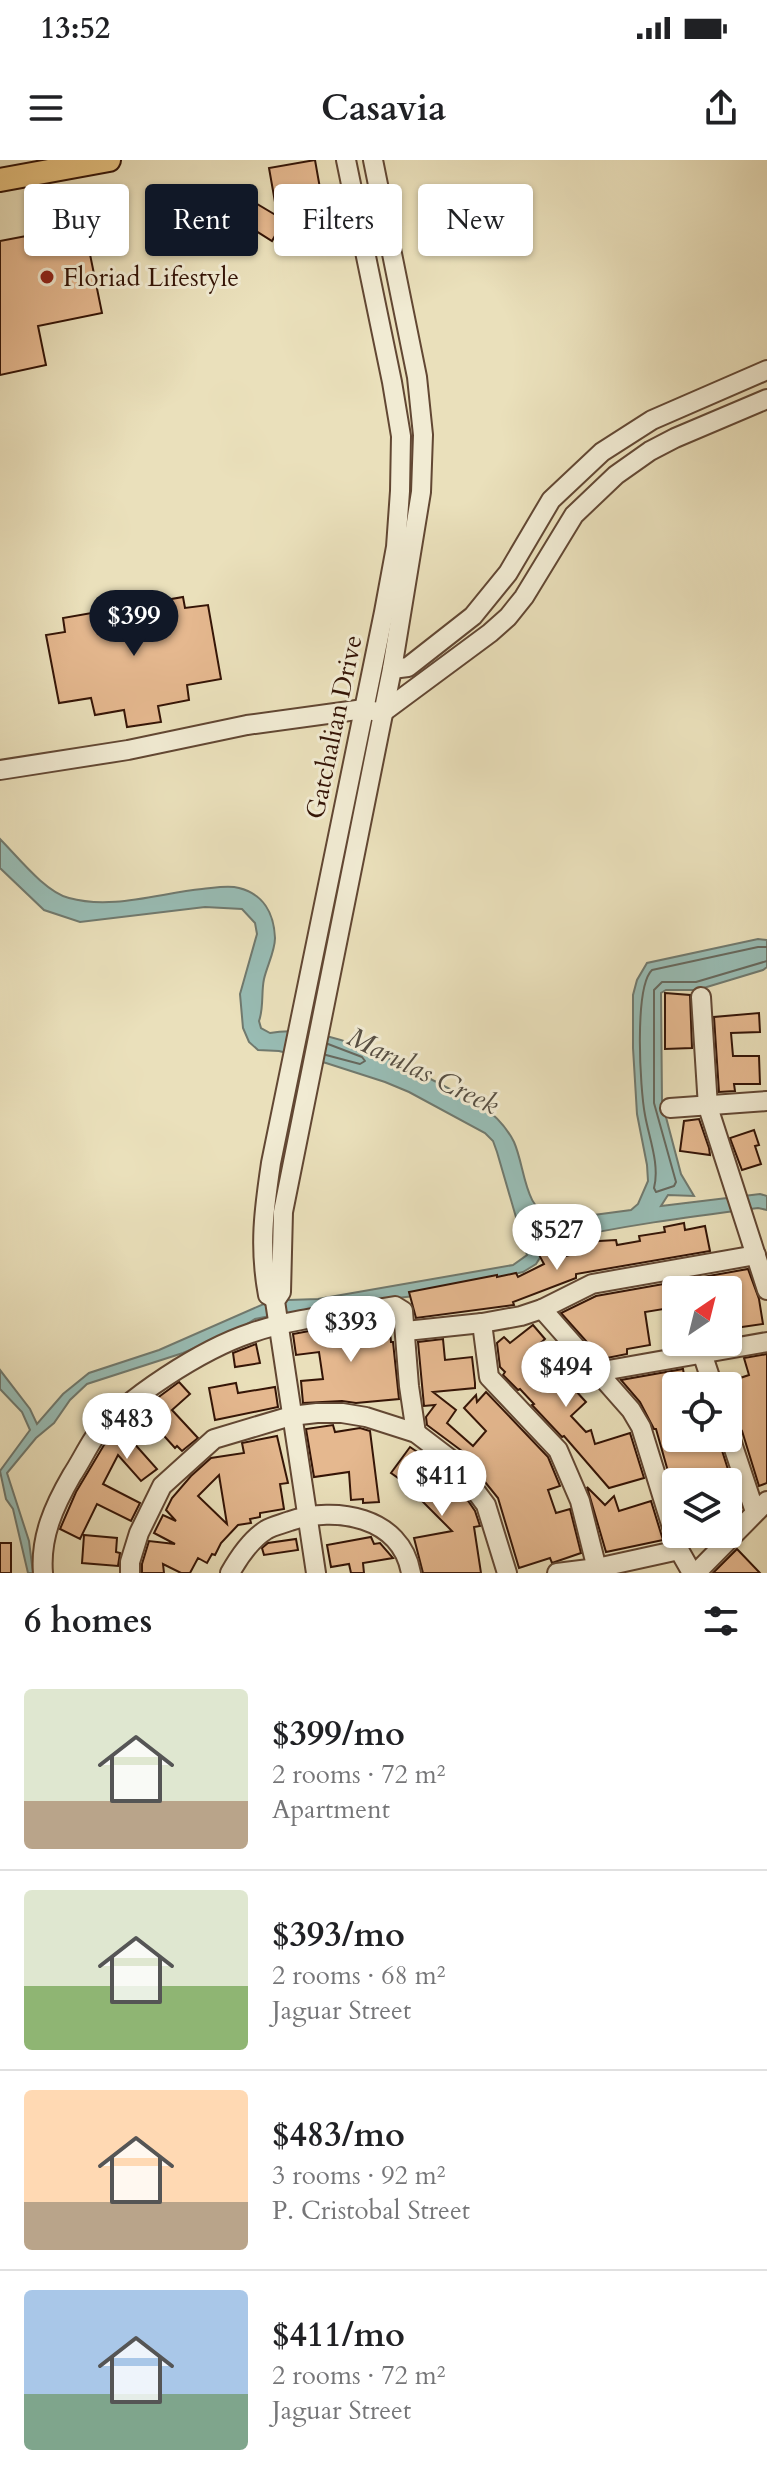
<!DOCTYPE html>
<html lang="en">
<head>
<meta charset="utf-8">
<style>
	:root { --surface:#fff; --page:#f2f2f2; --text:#202124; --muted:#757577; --line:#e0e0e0; --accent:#111827 }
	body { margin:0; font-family:Cardo,serif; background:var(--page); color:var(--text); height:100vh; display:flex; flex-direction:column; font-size:30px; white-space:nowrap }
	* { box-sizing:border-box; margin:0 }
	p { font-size:26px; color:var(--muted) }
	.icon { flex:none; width:44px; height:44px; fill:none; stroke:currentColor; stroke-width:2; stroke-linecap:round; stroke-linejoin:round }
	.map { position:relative; height:1413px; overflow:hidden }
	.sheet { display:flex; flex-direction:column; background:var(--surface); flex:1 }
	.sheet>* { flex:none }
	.hud { position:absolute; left:24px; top:24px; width:720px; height:72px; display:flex; gap:16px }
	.needle { width:52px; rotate:35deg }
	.controls { position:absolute; left:662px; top:1116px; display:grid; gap:16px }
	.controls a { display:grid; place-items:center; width:80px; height:80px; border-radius:8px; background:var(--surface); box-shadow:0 2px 6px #0004; font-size:40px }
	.price { position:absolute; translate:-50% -68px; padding:0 18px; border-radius:28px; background:#fff; color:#222; font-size:26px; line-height:52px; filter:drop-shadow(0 2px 4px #0008) }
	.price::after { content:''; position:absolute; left:50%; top:48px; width:24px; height:18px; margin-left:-12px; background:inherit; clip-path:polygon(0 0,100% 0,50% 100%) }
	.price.selected { background:var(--accent); color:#fff }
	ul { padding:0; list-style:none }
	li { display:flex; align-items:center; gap:24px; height:200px; padding:0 24px }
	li+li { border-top:2px solid var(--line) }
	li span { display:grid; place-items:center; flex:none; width:224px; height:160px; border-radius:8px; color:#555 }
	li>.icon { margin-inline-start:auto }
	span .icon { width:96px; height:96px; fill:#fffc; stroke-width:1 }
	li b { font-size:34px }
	h2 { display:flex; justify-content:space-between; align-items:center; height:96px; padding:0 24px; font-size:34px }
	.pill { padding:0 28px; border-radius:8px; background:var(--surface); box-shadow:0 2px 6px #0004; font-size:28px; line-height:72px }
	.pill.selected { background:var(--accent); color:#fff }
	.status { display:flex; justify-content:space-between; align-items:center; height:56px; padding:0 40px; background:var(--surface); direction:ltr }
	.status svg { height:22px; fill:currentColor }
	header { display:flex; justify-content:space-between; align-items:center; height:104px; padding:0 24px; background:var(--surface); font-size:36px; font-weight:700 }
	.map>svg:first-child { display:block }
</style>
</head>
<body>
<div class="status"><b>13:52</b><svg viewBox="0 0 49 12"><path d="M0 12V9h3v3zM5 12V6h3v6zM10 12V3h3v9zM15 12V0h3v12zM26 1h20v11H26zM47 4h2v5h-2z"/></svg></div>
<header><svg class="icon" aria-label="menu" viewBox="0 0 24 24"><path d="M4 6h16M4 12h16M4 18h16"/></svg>Casavia<svg class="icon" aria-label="share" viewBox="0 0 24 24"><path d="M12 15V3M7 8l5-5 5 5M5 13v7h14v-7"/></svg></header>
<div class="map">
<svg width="767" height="1413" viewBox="0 0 767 1413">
	<rect width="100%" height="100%" fill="#eae0bb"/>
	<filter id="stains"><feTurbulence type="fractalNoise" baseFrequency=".0025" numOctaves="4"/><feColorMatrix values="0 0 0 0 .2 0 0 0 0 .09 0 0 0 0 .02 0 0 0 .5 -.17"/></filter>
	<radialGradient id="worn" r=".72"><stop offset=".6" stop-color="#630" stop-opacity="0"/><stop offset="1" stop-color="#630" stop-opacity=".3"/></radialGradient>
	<path fill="#98bcb4" stroke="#70796e" stroke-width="2" d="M0,679C18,697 45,732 69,738C112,750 160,733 202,729C214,728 228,725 239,728C263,734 274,753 275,778C275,791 267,806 264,819C261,833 264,847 259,861L261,868L270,873C333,860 424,917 481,945C495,955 506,966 514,982C526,1009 523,1051 556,1060L631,1050L638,1044L648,1021L647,1005L637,954L633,888V835L637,820L647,803L758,779L767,780V807L763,810L697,830H666L661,833L662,942L681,1014L694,1036L668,1035L661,1046L760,1034L767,1036V1050L758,1048C688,1057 619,1066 550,1082L536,1104L523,1112L424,1135L370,1141L337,1151L285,1153L255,1159L239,1169L183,1193L87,1224L70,1240L54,1263L36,1278L7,1313L29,1381L33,1413H28L13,1349L6,1339L0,1311L30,1270L22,1252L0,1229V1210L30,1249L37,1264L63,1234L89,1213L159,1190L266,1143L288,1140L318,1139L513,1105L527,1095L497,992L493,981L485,973L409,932L385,922L326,903L279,891L258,890L249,882L243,868L240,834L257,774L255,763L242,749L205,747L80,762L44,750L0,708Z"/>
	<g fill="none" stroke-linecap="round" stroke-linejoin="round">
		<g stroke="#66685d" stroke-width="2">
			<path d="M767,787H758L652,810C634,827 640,929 645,955C649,978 660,1005 654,1028L656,1032L674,1026L676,1022L654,943V830L662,822H696L767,801"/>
			<polyline points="326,895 360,904 365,901 362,897 328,884"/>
			<polygon points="528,1055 551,1069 550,1073 537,1086 532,1083 525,1060"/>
		</g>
	</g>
	<g fill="#e5b88f" stroke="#341406" stroke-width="2" fill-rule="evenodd">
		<polygon points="315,0 321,34 275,42 269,8"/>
		<polygon points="252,41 284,60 272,81 240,61"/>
		<polygon points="84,65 102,153 38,166 46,205 0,215 0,81"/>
		<polygon points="183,437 185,448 208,445 221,519 187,525 189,540 158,546 161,562 127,567 124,550 95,555 91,538 59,543 46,475 65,472 63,458"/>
		<polygon points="665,833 690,835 692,888 665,889"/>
		<polygon points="759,853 760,872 731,873 733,896 759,896 760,924 734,924 735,931 719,932 714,857"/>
		<polygon points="699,959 709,988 710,995 680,991 684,961"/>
		<polygon points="754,970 759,985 755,986 761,1004 742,1010 730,978"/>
		<polygon points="684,1063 685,1070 705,1066 710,1091 576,1114 576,1118 513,1142 514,1145 416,1158 409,1132 497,1115 497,1117 516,1113 518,1117 544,1104 538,1093 554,1084 561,1096 565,1094 566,1096 583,1091 582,1082 616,1080 617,1085 640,1081 639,1076 665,1072 664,1067"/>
		<polygon points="748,1109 759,1139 763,1164 728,1169 728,1130 676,1130 676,1147 645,1152 650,1185 627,1189 627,1194 602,1199 561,1153 596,1136"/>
		<polygon points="389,1160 391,1182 393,1182 399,1239 356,1243 342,1241 303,1243 301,1221 323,1219 319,1192 296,1195 293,1174 320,1169 366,1166 366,1163"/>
		<polygon points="533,1165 545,1179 526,1196 543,1215 566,1194 577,1207 564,1218 586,1242 571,1256 586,1272 591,1270 595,1284 630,1273 644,1318 609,1328 564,1276 562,1277 532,1245 534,1244 520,1229 518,1230 503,1215 505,1212 500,1207 497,1183 504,1177 510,1183"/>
		<polygon points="443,1179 445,1200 472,1197 475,1223 475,1228 433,1232 456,1250 447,1263 473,1286 486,1271 464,1248 476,1235 477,1242 486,1232 548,1297 560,1326 548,1330 556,1353 570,1349 581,1393 552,1403 550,1398 519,1408 498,1338 464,1296 466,1294 427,1265 426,1257 435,1245 424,1246 418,1182"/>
		<polygon points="256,1184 260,1203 235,1207 233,1193"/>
		<polygon points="767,1194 767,1323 759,1326 742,1271 735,1261 728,1240 728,1222 749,1215 744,1198"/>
		<polygon points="683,1209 686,1226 676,1226 676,1278 718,1278 732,1322 671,1322 656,1269 654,1269 640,1242 621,1220"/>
		<polygon points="179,1222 190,1234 172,1250 198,1278 182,1291 177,1286 175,1288 156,1267 154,1268 150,1265 132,1281 157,1309 141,1321 118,1295 103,1324 140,1343 131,1361 97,1344 80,1379 60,1369 76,1332 104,1285 133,1256"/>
		<polygon points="236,1223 238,1233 275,1227 278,1247 215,1260 209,1228"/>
		<polygon points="333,1265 335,1272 360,1268 370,1271 379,1342 363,1343 363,1339 351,1340 349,1312 314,1317 306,1269"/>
		<path d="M277,1276L288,1323L280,1324L284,1349L260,1353V1357L250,1359L251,1363L238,1365L221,1383L215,1395L212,1394L207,1403L198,1398L190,1413H181L163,1404L164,1413H142V1404L149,1381L175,1384L154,1373L163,1355L176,1361L166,1350L172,1338L191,1316L211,1298L244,1293L242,1283ZM219,1315L227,1364L198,1336Z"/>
		<polygon points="410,1287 444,1310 440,1315 460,1334 462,1332 475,1351 480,1366 474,1367 481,1413 423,1413 414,1378 452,1371 422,1341 425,1337 391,1313"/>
		<polygon points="587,1327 605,1345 614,1336 619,1351 651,1341 663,1380 606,1392"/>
		<polygon points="84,1375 117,1378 116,1392 120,1393 118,1406 82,1403"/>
		<polygon points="371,1377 374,1384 380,1383 393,1398 363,1403 364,1413 351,1413 349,1404 331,1407 327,1385"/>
		<polygon points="296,1379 298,1390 264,1395 262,1388 268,1383"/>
		<rect x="0" y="1383" width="11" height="30"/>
		<polygon points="737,1389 760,1413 713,1413"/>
	</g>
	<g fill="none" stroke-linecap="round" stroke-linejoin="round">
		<defs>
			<g id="minor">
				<polyline points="392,509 408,507 473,456 508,413 551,340 602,292 652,260 767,210"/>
				<polyline points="0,610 128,590 247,565 364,549 382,553 490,473 508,457 524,437 574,355 616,315 650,291 675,278 767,239"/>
				<polyline points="701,837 708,947 767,1130"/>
				<polyline points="670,948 767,941"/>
				<path d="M275,1139L268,1135C259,1087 264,1050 271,1003L384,452L396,387L400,331L401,276L392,222L346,0"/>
				<polyline points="542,1149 631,1250 641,1267 679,1390 692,1413"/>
				<polyline points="482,1163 489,1217 558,1290 580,1341 598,1413"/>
				<polyline points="406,1171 482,1163 521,1156 542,1149 592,1124 756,1095"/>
				<polyline points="702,1193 713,1226"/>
				<polyline points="597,1212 767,1182"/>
				<polyline points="728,1271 755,1352"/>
				<path d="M43,1413C40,1377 54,1346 72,1315C80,1303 86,1290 94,1278C125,1238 203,1189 251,1173C296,1157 348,1154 395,1146L403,1151L409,1226L416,1273"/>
				<polyline points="130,1413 130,1402 139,1373 162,1326 214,1279 291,1256 317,1253 342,1253 366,1257 416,1273 454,1302 486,1345 507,1413"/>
				<path d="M230,1413C239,1397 250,1380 266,1370C272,1366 282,1364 290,1361C335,1346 401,1356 411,1413"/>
				<polyline points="316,1413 275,1141 281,1132 283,1052 392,509 421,332 423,275 417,217 373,0"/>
				<polyline points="557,1413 597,1408 679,1390"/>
				<polyline points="696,1413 767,1341"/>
			</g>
			<polyline id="major" points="0,20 109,0"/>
		</defs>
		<use href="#minor" stroke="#624733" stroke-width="22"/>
		<use href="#major" stroke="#341406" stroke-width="26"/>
		<use href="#minor" stroke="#f1ebd3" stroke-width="18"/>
		<use href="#major" stroke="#e5c07e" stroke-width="22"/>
	</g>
	<circle fill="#8f2418" stroke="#f1ebd3" stroke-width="3" cx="47" cy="117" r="8"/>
	<g text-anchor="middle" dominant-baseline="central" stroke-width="6" stroke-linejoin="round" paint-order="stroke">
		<g font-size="26" fill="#341406" stroke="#f1ebd3" text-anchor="start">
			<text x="63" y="117">Floriad Lifestyle</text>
		</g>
		<g font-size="26" fill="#341406" stroke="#f1ebd3">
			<text transform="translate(334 567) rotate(-78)">Gatchalian Drive</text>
		</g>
		<g font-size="28" font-style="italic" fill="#574f43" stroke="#f1ebd3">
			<text transform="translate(423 911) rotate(26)">Marulas Creek</text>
		</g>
	</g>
	<rect width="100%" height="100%" filter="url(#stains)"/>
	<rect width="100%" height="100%" fill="url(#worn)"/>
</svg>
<div class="controls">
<a><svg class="needle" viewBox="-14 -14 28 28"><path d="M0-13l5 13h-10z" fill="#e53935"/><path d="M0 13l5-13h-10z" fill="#757577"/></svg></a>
<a><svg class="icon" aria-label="locate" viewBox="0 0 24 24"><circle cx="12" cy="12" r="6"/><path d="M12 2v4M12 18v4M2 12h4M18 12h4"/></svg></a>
<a><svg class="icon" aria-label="layers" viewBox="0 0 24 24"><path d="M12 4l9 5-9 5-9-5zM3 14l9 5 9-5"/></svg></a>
</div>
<b class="price selected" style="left:134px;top:498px">$399</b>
<b class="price" style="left:557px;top:1112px">$527</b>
<b class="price" style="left:351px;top:1204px">$393</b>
<b class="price" style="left:566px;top:1249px">$494</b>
<b class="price" style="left:127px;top:1301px">$483</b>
<b class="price" style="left:442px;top:1358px">$411</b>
<div class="hud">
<a class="pill">Buy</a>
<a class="pill selected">Rent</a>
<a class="pill">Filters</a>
<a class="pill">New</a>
</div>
</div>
<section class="sheet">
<h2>6 homes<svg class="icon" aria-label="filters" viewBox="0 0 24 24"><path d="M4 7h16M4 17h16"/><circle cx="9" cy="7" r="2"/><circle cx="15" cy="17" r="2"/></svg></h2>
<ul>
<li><span style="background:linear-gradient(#dfe7d0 70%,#b9a48a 0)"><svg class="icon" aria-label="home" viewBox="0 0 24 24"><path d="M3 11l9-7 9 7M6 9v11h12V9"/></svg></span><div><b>$399/mo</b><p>2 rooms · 72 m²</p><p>Apartment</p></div></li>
<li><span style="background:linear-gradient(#dfe7d0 60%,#8fb573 0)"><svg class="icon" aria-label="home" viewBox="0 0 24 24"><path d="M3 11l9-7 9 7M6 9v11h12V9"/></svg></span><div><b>$393/mo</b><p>2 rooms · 68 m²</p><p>Jaguar Street</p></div></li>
<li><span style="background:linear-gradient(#ffd9b3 70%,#b9a48a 0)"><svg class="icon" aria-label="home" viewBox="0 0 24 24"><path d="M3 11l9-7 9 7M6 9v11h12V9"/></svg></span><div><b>$483/mo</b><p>3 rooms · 92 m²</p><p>P. Cristobal Street</p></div></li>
<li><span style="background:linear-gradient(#a9c7e8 65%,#7fa58c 0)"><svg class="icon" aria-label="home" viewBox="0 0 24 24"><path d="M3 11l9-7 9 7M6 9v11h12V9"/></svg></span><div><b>$411/mo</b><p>2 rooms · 72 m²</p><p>Jaguar Street</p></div></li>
</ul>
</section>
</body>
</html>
